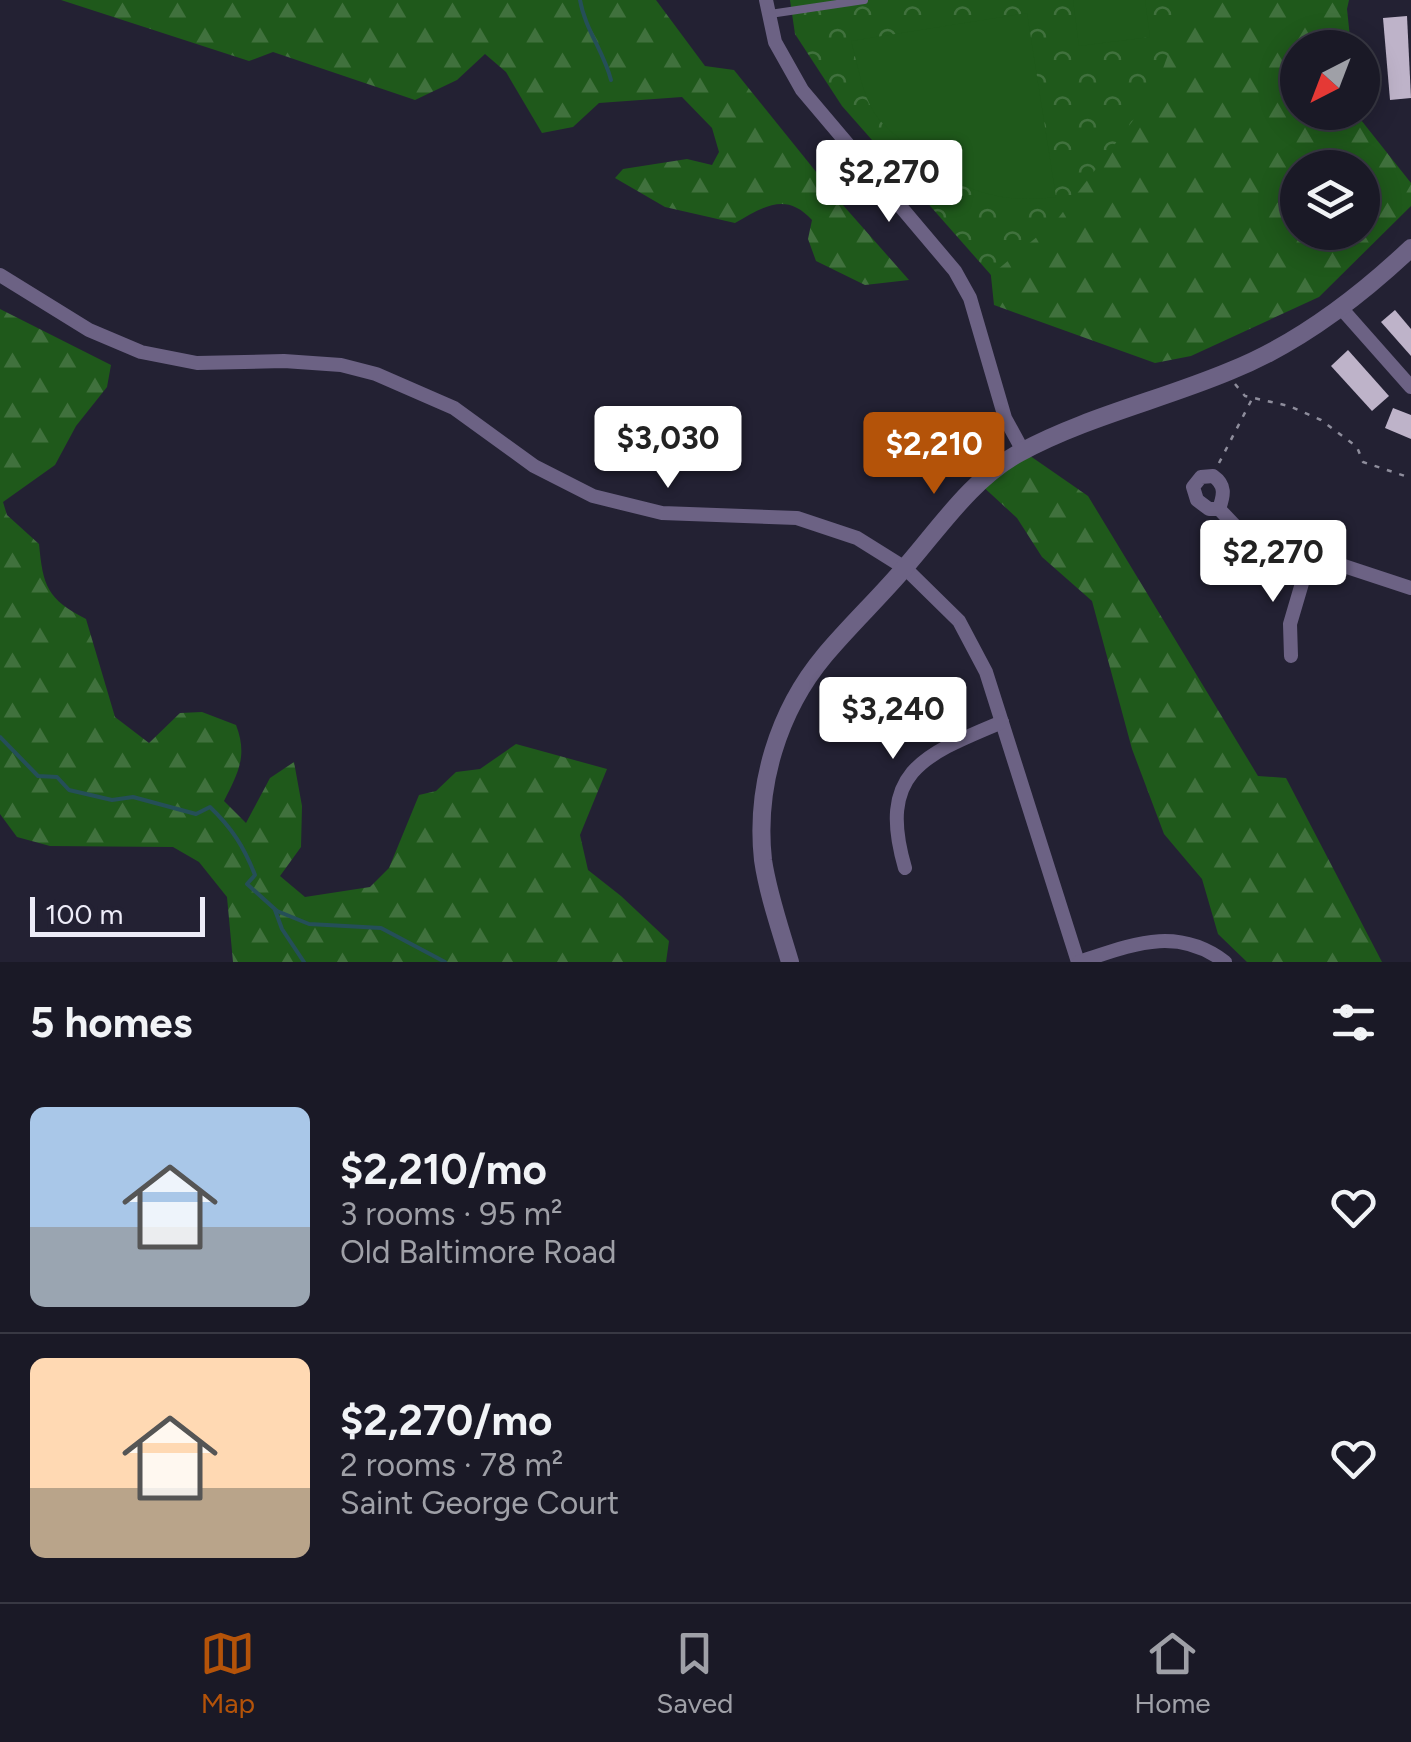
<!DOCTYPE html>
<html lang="en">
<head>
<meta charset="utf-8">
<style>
	:root { --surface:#1a1926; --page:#272632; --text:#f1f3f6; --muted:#9fa0a7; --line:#383843; --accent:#b45309 }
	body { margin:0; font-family:Figtree,sans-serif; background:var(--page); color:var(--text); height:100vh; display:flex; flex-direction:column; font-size:38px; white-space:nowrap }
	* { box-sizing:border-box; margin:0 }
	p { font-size:32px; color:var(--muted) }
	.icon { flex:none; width:55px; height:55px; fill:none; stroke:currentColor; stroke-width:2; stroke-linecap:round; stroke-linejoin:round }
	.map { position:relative; height:962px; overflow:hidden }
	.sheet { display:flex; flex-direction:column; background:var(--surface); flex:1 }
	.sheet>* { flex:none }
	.needle { width:65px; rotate:222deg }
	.tools { position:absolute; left:1280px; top:30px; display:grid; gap:20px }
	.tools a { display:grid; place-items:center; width:100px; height:100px; border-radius:50%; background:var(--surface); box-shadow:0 5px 25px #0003,0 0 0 2px var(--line); font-size:50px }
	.scale { position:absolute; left:30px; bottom:25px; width:175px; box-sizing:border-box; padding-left:10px; border:5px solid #edecf8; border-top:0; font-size:28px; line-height:35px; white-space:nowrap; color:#edecf8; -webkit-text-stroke:8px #232133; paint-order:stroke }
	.price { position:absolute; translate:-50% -85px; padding:0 22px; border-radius:10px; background:#fff; color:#222; font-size:32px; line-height:65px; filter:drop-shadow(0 2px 5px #0008) }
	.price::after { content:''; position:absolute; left:50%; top:60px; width:30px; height:22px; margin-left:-15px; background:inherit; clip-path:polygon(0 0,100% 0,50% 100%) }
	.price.active { background:var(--accent); color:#fff }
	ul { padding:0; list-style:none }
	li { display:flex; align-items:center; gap:30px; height:250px; padding:0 30px }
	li+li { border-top:2px solid var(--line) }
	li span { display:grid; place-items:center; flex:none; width:280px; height:200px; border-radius:15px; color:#555 }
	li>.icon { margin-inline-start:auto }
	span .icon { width:120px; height:120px; fill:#fffc; stroke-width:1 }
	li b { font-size:42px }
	h2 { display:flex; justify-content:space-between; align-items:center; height:120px; padding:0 30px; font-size:42px }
	.menu { display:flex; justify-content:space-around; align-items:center; height:140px; border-top:2px solid var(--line); background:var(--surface); font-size:28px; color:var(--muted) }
	.menu a { display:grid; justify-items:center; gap:5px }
	.menu .active { color:var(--accent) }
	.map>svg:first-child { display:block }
</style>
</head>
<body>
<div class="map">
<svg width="1411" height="962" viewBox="0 0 1411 962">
	<defs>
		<pattern id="forest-firs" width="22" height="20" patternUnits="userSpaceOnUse" patternTransform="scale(2.5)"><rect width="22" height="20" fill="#1f591b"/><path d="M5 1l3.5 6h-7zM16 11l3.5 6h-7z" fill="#40713d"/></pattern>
		<pattern id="park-crowns" width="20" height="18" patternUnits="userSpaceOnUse" patternTransform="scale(2.5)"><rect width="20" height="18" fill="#1f591b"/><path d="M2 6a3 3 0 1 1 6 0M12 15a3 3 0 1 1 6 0" fill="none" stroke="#40713d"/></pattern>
	</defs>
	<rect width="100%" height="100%" fill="#232133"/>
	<g fill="url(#forest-firs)" fill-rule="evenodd">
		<path d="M61,0H656L705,66L734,70L842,204L909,280L865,285L816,261L808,239L812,220C786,191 763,207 735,223L665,207L615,178L623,169L687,159L712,165L719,152L712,128L682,97L599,103L573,127L542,133L506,72L485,54L457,80L415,100L273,52L249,61Z"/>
		<path d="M1178,0H1349L1347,9L1351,47L1298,48V112L1360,113L1361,120L1411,183V206L1319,297L1191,356L1155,363L994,305L989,257ZM1298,168H1362V232H1298Z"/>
		<path d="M0,309L111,365L107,387L76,426L55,465L3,502L7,515L39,544C43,586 47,599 86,619L115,717L149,743L180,713L202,712L236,725C248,756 238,773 224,801L246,823L270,778L294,762L302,806L301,847L280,876L305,897L370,887L389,868L419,795L436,791L456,772L480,769L516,744L607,769L580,835L588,870L621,896L669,941L666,962H233L227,897L199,862L173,847L50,846L17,837L0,814Z"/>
		<polygon points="1023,451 1088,496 1258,776 1286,778 1382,962 1247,962 1218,934 1202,879 1164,834 1132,749 1092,601 1042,557 1017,518 979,483"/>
	</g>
	<polygon fill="url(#park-crowns)" points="790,0 1188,0 1154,93 1056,221 991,275 842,106 795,34"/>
	<g fill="#1f591b">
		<polygon points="1073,0 1145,0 1150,37 1079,46"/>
		<path d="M1027,13L1056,197C994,205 955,188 909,147C898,137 884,127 875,114C862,94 858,65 851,41Z"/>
	</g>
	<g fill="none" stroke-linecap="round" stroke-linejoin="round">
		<g stroke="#254f58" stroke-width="4">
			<path d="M580,0C585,29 604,52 611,80"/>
			<path d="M0,737L38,776L57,777L69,790L112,800L133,797L196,814L210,807C232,828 244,847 255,875L247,884L277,911L309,924L381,928L445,962"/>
			<polyline points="275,910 282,929 304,962"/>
		</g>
	</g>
	<g fill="#beb3c9">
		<polygon points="1407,16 1411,98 1390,100 1383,18"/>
		<polygon points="1395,310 1411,329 1411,356 1381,322"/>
		<polygon points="1348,350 1389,396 1372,411 1331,366"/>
		<polygon points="1393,408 1411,415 1411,439 1385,428"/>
	</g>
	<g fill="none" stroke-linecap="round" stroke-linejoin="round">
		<g stroke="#8e8d9c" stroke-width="2.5" stroke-dasharray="5 8" stroke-linecap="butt">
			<polyline points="1235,384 1245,396 1289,406 1321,420 1357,447 1363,462 1411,478"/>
			<polyline points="1219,463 1252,399"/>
		</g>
		<polyline stroke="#6c6284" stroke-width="8" points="770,14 864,0"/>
		<g stroke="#6c6284" stroke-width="14">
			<polyline points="766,0 775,42 802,90 955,271 970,298 1005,418 1023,451"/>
			<polyline points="0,275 89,330 141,352 197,363 284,361 341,365 376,374 454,408 534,466 593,496 662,513 797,518 857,538 905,568 959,621 986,672 1078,962"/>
			<polyline points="1341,308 1411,387"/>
			<path d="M1219,509C1224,495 1226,485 1213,476L1201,477L1193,487L1197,500L1209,509H1219L1241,532L1411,588"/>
			<polyline points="1291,656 1290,624 1310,556"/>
			<path d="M905,868C877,772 923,755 1002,722"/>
			<path d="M1079,962C1131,945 1176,925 1225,962"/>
		</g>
		<path stroke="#6c6284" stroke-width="18" d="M790,962C780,928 768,894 763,860C755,787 778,711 825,655C851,624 881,596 907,565C940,527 973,478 1019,453C1085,417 1161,400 1230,371C1298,344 1358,298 1411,248"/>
	</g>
</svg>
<div class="tools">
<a><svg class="needle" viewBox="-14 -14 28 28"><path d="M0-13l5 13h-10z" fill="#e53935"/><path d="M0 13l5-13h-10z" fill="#9fa0a7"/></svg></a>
<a><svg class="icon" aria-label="layers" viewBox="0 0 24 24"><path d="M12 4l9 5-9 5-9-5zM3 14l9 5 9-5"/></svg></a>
</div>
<div class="scale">100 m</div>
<b class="price" style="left:889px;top:225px">$2,270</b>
<b class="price" style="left:668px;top:491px">$3,030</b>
<b class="price active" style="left:934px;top:497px">$2,210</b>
<b class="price" style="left:1273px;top:605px">$2,270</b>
<b class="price" style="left:893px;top:762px">$3,240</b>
</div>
<section class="sheet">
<h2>5 homes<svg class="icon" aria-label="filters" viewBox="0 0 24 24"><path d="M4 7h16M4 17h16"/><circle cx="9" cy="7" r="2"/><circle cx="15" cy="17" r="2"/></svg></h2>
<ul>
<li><span style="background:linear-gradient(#a9c7e8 60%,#9aa5b1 0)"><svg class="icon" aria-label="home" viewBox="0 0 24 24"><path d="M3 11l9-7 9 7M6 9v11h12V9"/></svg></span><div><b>$2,210/mo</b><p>3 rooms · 95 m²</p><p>Old Baltimore Road</p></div><svg class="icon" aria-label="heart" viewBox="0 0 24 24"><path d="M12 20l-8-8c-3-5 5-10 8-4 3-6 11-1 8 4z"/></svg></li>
<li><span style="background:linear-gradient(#ffd9b3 65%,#b9a48a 0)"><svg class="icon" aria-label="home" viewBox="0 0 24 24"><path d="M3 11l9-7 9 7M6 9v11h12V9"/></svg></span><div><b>$2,270/mo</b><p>2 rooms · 78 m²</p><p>Saint George Court</p></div><svg class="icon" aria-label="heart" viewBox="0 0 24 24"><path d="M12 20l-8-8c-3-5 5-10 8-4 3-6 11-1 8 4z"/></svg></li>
</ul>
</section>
<nav class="menu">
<a class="active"><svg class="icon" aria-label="map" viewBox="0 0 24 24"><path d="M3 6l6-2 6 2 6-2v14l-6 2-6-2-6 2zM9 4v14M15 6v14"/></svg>Map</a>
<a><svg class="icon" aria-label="saved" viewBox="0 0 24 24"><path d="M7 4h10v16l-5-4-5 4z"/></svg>Saved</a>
<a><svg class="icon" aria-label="home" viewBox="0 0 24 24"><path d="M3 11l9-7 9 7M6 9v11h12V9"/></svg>Home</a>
</nav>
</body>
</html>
